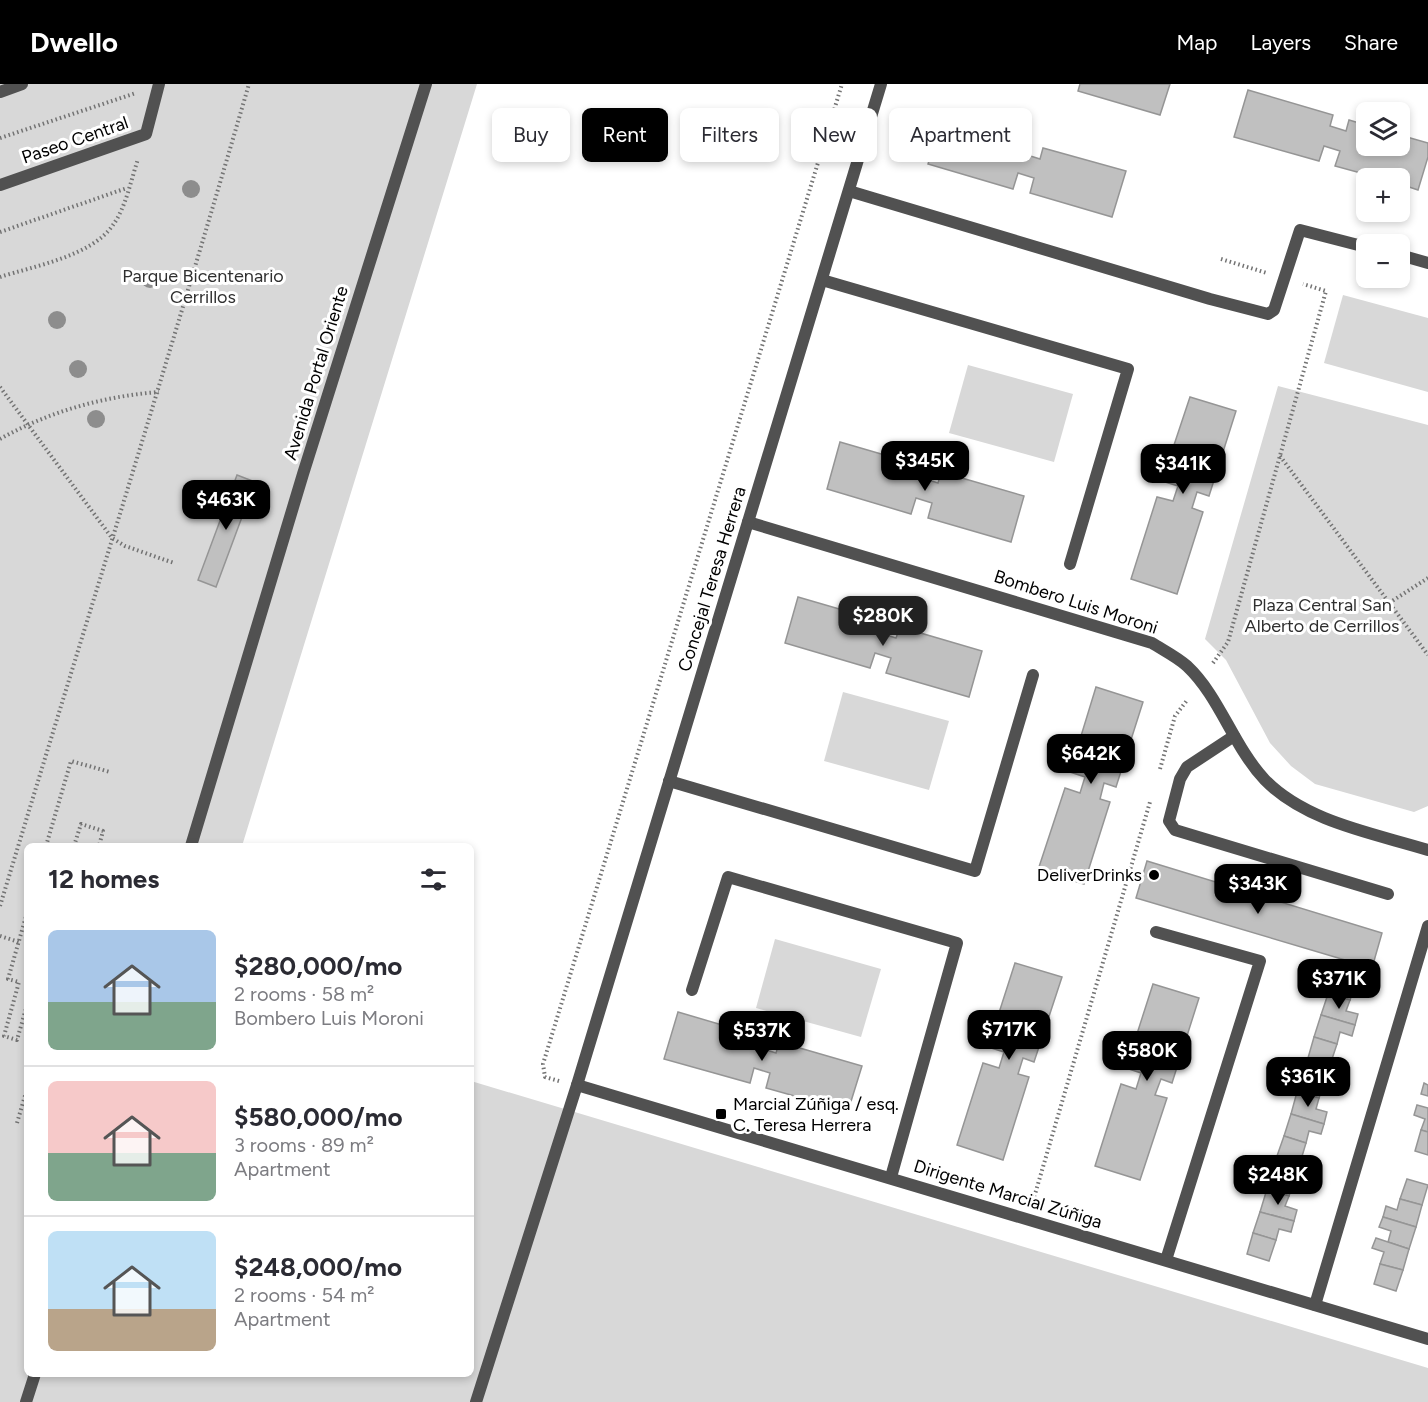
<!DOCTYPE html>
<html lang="en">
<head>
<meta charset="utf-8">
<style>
	:root { --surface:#fff; --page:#f7f7f7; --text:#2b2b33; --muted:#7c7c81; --line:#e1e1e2; --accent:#000 }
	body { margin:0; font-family:Figtree,sans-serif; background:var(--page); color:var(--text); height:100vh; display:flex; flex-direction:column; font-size:22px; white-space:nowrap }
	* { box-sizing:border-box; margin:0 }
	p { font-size:20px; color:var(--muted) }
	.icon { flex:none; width:33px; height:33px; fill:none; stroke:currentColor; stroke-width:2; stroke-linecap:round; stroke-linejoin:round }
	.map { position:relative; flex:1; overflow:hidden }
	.drawer { position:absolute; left:24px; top:759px; width:450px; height:534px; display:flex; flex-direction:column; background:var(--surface); border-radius:9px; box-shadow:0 3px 9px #0003 }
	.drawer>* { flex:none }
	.guide { position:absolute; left:492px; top:24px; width:570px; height:54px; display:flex; gap:12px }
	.controls { position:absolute; left:1356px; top:18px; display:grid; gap:12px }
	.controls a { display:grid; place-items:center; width:54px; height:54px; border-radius:9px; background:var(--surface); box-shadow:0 3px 9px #0003; font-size:30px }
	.price { position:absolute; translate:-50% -51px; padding:0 14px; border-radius:12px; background:var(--accent); color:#fff; font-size:20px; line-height:39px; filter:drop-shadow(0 2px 3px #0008) }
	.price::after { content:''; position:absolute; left:50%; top:36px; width:18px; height:14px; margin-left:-9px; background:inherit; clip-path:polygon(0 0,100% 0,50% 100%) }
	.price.active { background:#222; color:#fff }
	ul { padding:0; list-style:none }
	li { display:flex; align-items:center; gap:18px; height:150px; padding:0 24px }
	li+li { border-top:2px solid var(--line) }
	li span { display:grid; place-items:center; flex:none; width:168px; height:120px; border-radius:9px; color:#555 }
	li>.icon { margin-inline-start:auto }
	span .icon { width:72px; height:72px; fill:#fffc; stroke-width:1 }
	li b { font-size:26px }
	h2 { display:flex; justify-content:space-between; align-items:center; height:72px; padding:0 24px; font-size:26px }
	.pill { padding:0 21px; border-radius:9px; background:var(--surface); box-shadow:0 3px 9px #0003; font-size:21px; line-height:54px }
	.pill.active { background:var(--accent); color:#fff }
	header { display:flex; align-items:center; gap:36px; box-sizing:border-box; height:84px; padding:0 30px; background:var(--accent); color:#fff }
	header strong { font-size:28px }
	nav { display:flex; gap:33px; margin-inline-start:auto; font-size:21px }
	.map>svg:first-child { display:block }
</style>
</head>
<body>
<header>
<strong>Dwello</strong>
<nav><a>Map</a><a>Layers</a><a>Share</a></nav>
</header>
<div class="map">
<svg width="1428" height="1318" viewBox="0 0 1428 1318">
	<rect width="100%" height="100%" fill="#fff"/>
	<g fill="#d8d8d8">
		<polygon points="0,0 477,0 242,762 27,762 27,1290 471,1290 471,997 1428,1284 1428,1318 0,1318"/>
		<polygon points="1343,211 1428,234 1428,308 1324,279"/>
		<polygon points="968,281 1073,310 1054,378 949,349"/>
		<polygon points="1278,302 1428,341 1428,722 1414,728 1315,700 1291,682 1270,659 1226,576 1205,555"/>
		<polygon points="843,608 949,637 929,706 824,677"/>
		<polygon points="775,855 881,885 861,953 756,924"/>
	</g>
	<g fill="#c0c0c0" stroke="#959595" stroke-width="1.5">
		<polygon points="1080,0 1170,0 1160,31 1078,7"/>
		<polygon points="1248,6 1333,31 1330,42 1346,47 1349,36 1366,41 1366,62 1400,62 1400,51 1428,59 1428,73 1418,106 1400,100 1400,94 1379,94 1335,82 1340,67 1324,62 1319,77 1234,53"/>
		<polygon points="942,34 1027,58 1024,70 1040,75 1043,64 1126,87 1112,133 1030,109 1034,94 1018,89 1013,105 928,80"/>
		<polygon points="1190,313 1236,327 1209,412 1197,408 1192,424 1203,428 1177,510 1131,495 1157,413 1173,417 1178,402 1162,397"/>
		<polygon points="840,358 926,383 922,394 938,399 941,388 1024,412 1011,458 928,434 932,419 916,414 911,430 827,405"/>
		<polygon points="237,391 255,398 216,503 198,496"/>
		<polygon points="798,513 884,538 880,549 896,554 900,543 982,567 969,613 886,589 891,574 875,569 870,584 785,559"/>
		<polygon points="1096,603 1143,618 1116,703 1104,699 1100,715 1110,718 1084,800 1038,786 1065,704 1080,709 1085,693 1070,688"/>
		<polygon points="1147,777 1382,849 1372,884 1136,814"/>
		<polygon points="1015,879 1062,893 1034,978 1023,974 1018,990 1029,993 1003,1076 957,1061 983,979 999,984 1004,968 988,963"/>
		<polygon points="1334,889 1356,896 1350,916 1328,910"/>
		<polygon points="1153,900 1199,914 1172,999 1161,995 1155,1011 1167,1014 1140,1096 1095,1082 1121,1000 1136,1005 1141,989 1126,984"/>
		<polygon points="1328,910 1350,916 1346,927 1358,930 1355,941 1321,931"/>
		<polygon points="678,928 763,953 760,964 776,969 779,958 862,982 848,1027 766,1004 770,989 754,984 750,999 664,975"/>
		<polygon points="1321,931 1355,941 1352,952 1340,948 1337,960 1314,953"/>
		<polygon points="1314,953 1337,960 1330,981 1308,974"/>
		<polygon points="1303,987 1325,994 1319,1014 1297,1008"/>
		<polygon points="1424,999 1428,1001 1428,1012 1421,1010"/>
		<polygon points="1297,1008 1319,1014 1316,1025 1327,1028 1324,1040 1291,1030"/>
		<polygon points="1417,1021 1428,1024 1428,1048 1421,1046 1425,1035 1414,1031"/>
		<polygon points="1291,1030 1324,1040 1321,1050 1309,1047 1306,1059 1284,1052"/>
		<polygon points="1421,1046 1428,1048 1428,1071 1415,1067"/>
		<polygon points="1284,1052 1306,1059 1300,1079 1277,1072"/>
		<polygon points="1273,1085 1295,1092 1289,1112 1267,1105"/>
		<polygon points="1407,1095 1428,1101 1422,1121 1400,1115"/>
		<polygon points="1267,1105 1289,1112 1285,1122 1297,1126 1294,1137 1260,1128"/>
		<polygon points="1400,1115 1422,1121 1416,1143 1383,1133 1386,1122 1397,1126"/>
		<polygon points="1260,1128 1294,1137 1291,1148 1279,1145 1276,1156 1253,1149"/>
		<polygon points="1383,1133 1416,1143 1409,1165 1388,1158 1391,1147 1379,1143"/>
		<polygon points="1253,1149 1276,1156 1269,1177 1247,1170"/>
		<polygon points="1376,1154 1409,1165 1403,1186 1380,1180 1384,1168 1372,1164"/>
		<polygon points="1380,1180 1403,1186 1396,1207 1374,1200"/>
	</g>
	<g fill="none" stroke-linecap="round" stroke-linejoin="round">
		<g stroke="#737373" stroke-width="4" stroke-dasharray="1.5 3" stroke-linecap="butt">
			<polyline points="0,54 136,9"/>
			<polyline points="0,148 127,104"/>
			<polyline points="1221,175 1267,189"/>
			<path d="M0,193C34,182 92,172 113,141C126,123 131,96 138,75"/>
			<polyline points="0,303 112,454 125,462 174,479"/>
			<path d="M0,355C48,328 104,312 159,308"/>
			<polyline points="1280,372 1428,571"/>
			<polyline points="1389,519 1428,494"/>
			<polyline points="1213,579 1228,558 1326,207 1303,200"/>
			<polyline points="1160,685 1175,632 1188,615"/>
			<polyline points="46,762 71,677 110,688"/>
			<polyline points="74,762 81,740 103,747 99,762"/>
			<path d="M0,822C83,548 169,275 249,0"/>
			<polyline points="27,829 8,895 19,898 4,952 17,956 27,921"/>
			<polyline points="0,852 19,858"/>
			<polyline points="559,997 545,993 543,980 842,0"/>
			<polyline points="17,1039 27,1005"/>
			<polyline points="1033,1117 1150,718"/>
		</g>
		<g stroke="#515151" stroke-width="12">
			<polyline points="849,107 1210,215 1268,230 1274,226 1300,146 1366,163"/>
			<polyline points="1400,171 1428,179"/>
			<polyline points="822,196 1128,285 1070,480"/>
			<polyline points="1234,652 1187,683 1180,695 1169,737 1175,746 1388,810"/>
			<polyline points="669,697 975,787 1033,591"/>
			<polyline points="1156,848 1260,877 1166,1176"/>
			<polyline points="692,906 728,793 957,859 891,1093"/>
		</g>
		<g stroke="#515151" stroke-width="12">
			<polyline points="0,8 22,0"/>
			<polyline points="0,101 146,50 159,0"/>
		</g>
		<g stroke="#515151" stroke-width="12">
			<path d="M748,438L1152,559C1163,566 1177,573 1187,582C1220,613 1233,662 1265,696C1306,738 1373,749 1428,766"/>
			<polyline points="191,762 303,390 426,0"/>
			<polyline points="577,1001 1428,1255"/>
			<polyline points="1315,1221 1428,842"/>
			<polyline points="26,1318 35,1290"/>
			<polyline points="476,1318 577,1001 881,0"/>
		</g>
	</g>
	<g fill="#8d8d8d">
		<circle cx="191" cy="105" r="9"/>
		<circle cx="150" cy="195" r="9"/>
		<circle cx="57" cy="236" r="9"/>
		<circle cx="78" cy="285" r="9"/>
		<circle cx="96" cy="335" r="9"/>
	</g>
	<g fill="#000" stroke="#fff" stroke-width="2">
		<circle cx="1154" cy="791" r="6"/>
		<rect x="715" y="1024" width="12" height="12" rx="3"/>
	</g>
	<g text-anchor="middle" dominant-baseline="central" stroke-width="6" stroke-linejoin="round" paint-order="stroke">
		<g font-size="18" fill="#000" stroke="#fff">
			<text transform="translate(75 56) rotate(-19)">Paseo Central</text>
			<text transform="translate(316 289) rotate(-73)">Avenida Portal Oriente</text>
			<text transform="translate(712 495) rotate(-73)">Concejal Teresa Herrera</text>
			<text transform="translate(1076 518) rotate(18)">Bombero Luis Moroni</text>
			<text transform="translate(1008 1110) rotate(17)">Dirigente Marcial Zúñiga</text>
		</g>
		<g font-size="18" fill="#2f2f2f" stroke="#fff">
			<text x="203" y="192">Parque Bicentenario<tspan x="203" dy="21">Cerrillos</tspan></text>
			<text x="1322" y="521">Plaza Central San<tspan x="1322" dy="21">Alberto de Cerrillos</tspan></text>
		</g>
		<g font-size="18" fill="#000" stroke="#fff" text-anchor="end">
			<text x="1142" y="791">DeliverDrinks</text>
			<text x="733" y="1020" text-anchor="start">Marcial Zúñiga / esq.<tspan x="733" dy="21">C. Teresa Herrera</tspan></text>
		</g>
	</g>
</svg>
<div class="controls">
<a><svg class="icon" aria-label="layers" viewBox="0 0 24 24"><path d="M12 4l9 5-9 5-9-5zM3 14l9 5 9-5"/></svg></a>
<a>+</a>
<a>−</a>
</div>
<b class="price" style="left:925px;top:408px">$345K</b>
<b class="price" style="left:1183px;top:411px">$341K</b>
<b class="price" style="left:226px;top:447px">$463K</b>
<b class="price active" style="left:883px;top:563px">$280K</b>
<b class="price" style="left:1091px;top:701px">$642K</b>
<b class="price" style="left:1258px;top:831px">$343K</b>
<b class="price" style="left:1339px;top:926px">$371K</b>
<b class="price" style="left:1009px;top:977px">$717K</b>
<b class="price" style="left:762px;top:978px">$537K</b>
<b class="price" style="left:1147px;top:998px">$580K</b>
<b class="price" style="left:1308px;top:1024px">$361K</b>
<b class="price" style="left:1278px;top:1122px">$248K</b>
<div class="guide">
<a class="pill">Buy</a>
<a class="pill active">Rent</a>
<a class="pill">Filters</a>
<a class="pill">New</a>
<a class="pill">Apartment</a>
</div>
<section class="drawer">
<h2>12 homes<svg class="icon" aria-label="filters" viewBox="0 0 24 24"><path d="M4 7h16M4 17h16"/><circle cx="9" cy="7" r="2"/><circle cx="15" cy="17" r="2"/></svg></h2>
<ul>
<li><span style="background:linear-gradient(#a9c7e8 60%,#7fa58c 0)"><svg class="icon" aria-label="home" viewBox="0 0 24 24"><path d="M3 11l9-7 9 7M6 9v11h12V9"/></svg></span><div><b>$280,000/mo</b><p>2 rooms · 58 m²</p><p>Bombero Luis Moroni</p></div></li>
<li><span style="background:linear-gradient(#f6c9c9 60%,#7fa58c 0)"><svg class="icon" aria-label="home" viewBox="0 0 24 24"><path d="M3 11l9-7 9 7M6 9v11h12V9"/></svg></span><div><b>$580,000/mo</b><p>3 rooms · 89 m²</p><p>Apartment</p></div></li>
<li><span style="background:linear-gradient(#bfe0f5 65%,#b9a48a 0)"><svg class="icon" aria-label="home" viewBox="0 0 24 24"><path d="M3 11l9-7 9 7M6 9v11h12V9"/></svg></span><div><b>$248,000/mo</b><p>2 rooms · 54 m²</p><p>Apartment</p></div></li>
</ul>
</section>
</div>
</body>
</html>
